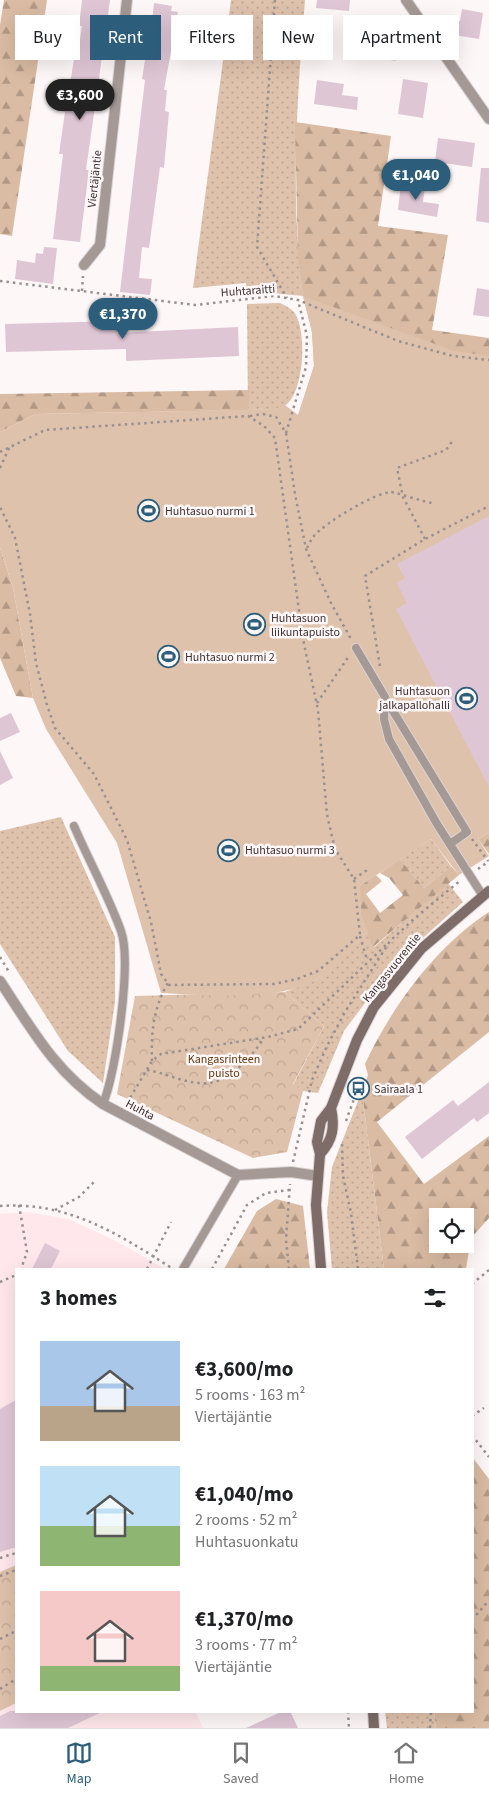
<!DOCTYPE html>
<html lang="en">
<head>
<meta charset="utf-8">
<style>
	:root { --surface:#fff; --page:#f2f2f2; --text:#202124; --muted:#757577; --line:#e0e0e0; --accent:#2c5e7b }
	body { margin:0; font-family:"Source Sans 3",sans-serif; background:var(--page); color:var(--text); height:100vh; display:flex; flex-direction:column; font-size:19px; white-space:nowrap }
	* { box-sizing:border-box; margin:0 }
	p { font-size:16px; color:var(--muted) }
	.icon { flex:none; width:28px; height:28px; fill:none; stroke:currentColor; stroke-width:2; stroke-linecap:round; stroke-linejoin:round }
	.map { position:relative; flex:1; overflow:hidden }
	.drawer { position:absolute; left:15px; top:1268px; width:459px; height:445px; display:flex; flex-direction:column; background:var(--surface); border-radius:0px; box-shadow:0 5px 20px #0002 }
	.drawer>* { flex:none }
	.banner { position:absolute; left:15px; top:15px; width:460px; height:45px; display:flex; gap:10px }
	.buttons { position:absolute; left:429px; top:1208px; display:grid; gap:10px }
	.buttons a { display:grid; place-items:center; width:45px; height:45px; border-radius:0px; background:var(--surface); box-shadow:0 5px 20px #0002; font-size:25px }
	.price { position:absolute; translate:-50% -42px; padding:0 11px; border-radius:18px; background:var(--accent); color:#fff; font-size:16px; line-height:32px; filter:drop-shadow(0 1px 2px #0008) }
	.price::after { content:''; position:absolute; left:50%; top:30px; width:15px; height:11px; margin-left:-8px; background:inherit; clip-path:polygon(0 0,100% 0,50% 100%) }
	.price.current { background:#222; color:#fff }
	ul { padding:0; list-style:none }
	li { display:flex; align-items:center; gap:15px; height:125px; padding:0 25px }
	li span { display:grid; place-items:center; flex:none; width:140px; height:100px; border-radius:0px; color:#555 }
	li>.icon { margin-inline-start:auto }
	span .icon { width:60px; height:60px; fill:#fffc; stroke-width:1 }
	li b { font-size:21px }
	h2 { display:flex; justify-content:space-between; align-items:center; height:60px; padding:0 25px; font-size:21px }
	.pill { padding:0 18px; border-radius:0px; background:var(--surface); box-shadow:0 5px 20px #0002; font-size:18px; line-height:45px }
	.pill.current { background:var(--accent); color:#fff }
	.tabs { display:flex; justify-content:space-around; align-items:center; height:70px; border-top:1px solid var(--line); background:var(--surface); font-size:14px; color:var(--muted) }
	.tabs a { display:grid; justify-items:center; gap:2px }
	.tabs .current { color:var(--accent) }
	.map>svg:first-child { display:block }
</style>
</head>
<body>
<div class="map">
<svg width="489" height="1728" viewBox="0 0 489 1728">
	<defs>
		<pattern id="grass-dots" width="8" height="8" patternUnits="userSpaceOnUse" patternTransform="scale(1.25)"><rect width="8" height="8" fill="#dfc2ac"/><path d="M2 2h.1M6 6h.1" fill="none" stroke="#c0a795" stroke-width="1.8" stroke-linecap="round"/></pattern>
		<pattern id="forest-firs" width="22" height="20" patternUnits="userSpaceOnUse" patternTransform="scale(1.25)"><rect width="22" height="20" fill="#dabba3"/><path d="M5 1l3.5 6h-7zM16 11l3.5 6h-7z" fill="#b29986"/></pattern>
		<pattern id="park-crowns" width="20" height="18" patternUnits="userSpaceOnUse" patternTransform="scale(1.25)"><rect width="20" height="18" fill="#dfc2ac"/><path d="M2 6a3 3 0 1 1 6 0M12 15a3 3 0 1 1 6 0" fill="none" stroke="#c0a795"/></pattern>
	</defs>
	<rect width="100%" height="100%" fill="#fdf7f7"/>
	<g fill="#ffe7eb">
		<polygon points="28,1212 68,1219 110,1238 166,1269 16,1269 16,1565 0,1572 0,1214"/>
		<polygon points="16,1703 16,1711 195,1711 203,1728 0,1728 0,1711"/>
	</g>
	<g fill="url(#grass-dots)">
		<path d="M231,0H305C297,99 290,197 303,296L262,292L247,294L246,283L193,288Z"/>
		<path d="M280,303C284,305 290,308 293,311C308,328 304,390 287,404C277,412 260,409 248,410L247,304Z"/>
		<polygon points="61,817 115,937 115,1002 103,1083 68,1051 0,944 0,831"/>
		<polygon points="431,839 451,866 424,888 400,859"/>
		<polygon points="448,883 463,902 395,963 344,1031 318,1093 303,1091 293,1085 324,1026 285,992 317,979 368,931 374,947"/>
		<polygon points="362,1091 384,1269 332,1269 327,1212 332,1167"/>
		<polygon points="385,1711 434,1711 436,1728 387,1728"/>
	</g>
	<g fill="url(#forest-firs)" fill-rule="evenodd">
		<polygon points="4,0 47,0 12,236 0,234 0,25"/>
		<polygon points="295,122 391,136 378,226 448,235 432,330 489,338 489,370 298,416 314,366 312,332 303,296 298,258"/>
		<polygon points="250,390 248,410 35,414 0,432 0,394"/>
		<polygon points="0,548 13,588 33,698 16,696 0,658"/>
		<polygon points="489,833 489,854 478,839"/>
		<polygon points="400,859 424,888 451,866 459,875 373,947 361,915 359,886 376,875 382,881 366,894 380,913 403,895 389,878 380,873"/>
		<path d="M489,912V1032L377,1122L424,1184L489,1136V1218L471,1238L466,1269H384L362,1091L368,1075L365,1064C391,1008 436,946 489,912ZM438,1216H465V1244H438Z"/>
		<polygon points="276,1199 303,1206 310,1269 224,1269 257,1211"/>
		<polygon points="473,1458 489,1479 489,1728 436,1728 434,1711 472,1711"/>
	</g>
	<g fill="url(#park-crowns)">
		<polygon points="285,992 324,1026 293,1084 303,1091 287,1152 253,1158 117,1094 135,996"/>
		<polygon points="16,1565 16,1703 0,1711 0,1572"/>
	</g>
	<path fill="#dfc2ac" d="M303,296L454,351L489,356V833L478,839L489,856L459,875L431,839L360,886L361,915L368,931C352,946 336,965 318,978C286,1002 200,995 161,993L117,843L46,729L33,698L13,588L0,548V432L35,414L274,409L285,405L298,415L314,366L312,332Z"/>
	<g fill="#dfc6d5">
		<polygon points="82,0 110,0 86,170 89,170 80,242 53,239 63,154 59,154 65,112 62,111 64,96 68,97 74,59 77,60 82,26 79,26"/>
		<polygon points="317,0 350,0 349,11 316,8"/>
		<polygon points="154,3 172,6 171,11 178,12 164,90 167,90 165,111 169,112 164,168 160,167 149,248 142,247 139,278 152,279 150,295 120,292 145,80 142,79 145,60 148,60"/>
		<polygon points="462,9 483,13 479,39 448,34 450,20 460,21"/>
		<polygon points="366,32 399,38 396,61 362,55"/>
		<polygon points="403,79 428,83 423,118 398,114"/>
		<polygon points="317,80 344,84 342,95 358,97 357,110 314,104"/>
		<polygon points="438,138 475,143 472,167 435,162"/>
		<polygon points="481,168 489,168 489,223 476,221"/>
		<polygon points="401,183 425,187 423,202 439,204 437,217 398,210"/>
		<polygon points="44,247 57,248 53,284 15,279 17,260 35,263 36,253 43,254"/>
		<polygon points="477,288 489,290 489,317 473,315"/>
		<polygon points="117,321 117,333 238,327 239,356 126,361 126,349 6,352 5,324"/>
		<polygon points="489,516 489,787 396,609 407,603 397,583 405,578 397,564"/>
		<polygon points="11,713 20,732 0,741 0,718"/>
		<polygon points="0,751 13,778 0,785"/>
		<polygon points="489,1082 489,1113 477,1122 474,1118 422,1159 405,1137 453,1100 458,1106"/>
		<polygon points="45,1243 60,1251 51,1269 32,1269"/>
		<polygon points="16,1400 16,1547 0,1552 0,1409"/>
		<polygon points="10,1711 104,1711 68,1728 0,1728 0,1716"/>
		<polygon points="283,1711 290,1711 298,1728 246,1728"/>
	</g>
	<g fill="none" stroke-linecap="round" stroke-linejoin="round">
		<defs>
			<g id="service">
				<polyline points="356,648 385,697 384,719 389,739 437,824 483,896"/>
				<polyline points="385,698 467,832 450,844"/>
				<path d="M74,826C89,861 108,895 121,931C132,962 116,1073 103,1104"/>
				<polyline points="183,1269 238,1175"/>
			</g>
			<g id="minor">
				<polyline points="406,0 489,119"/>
				<polyline points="84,265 100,245 127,0"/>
				<path d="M0,981C31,1028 55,1072 103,1104L238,1175L291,1172L318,1176"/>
			</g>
			<g id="secondary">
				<path d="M320,1154C333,1140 335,1127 331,1108"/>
				<polyline points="321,1269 316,1205 320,1154 317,1142 321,1121 331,1108 357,1040 374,1007 421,949 489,891"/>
				<polyline points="373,1711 374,1728"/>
			</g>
		</defs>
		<use href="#service" stroke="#dbd4d4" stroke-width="10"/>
		<use href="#minor" stroke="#dbd4d4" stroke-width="12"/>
		<use href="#secondary" stroke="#dbd4d4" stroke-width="12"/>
		<g stroke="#999191" stroke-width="2.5" stroke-dasharray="2.5 4" stroke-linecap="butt">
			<polyline points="275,0 257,247 287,298"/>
			<polyline points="0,281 195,305 274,296 298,300 398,341 453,356 489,360"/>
			<polyline points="82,291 83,276"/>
			<polyline points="250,416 263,414 276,417 286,433 295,494 306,549 331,603 351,639"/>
			<polyline points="286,433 306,367 307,336 298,300"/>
			<polyline points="0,452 45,430 248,416 264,426 275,438 303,639 318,710 327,815 335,849 354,879 360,935 318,971 297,979 274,984 169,985 161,974 151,922 127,840 94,774 55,728 47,705 36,663 30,614 15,538 0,507"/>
			<polyline points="0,468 10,446"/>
			<polyline points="425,539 403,497 397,468 446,450 454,439"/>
			<path d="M307,548C309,544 311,540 313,537C323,524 374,493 391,492C395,492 424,502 432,503"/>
			<polyline points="380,666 365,576 425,539 489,506"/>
			<polyline points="317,703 349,656"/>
			<polyline points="472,839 488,861"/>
			<polyline points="478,869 489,861"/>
			<polyline points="354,879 370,868"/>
			<polyline points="360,936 367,960"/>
			<polyline points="0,957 9,972"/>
			<path d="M152,1061C151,1034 153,1008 168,983"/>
			<path d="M147,1070C167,1073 187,1085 208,1083C231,1081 252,1056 264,1038"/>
			<polyline points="127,1103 152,1061 161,1054 268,1037 298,1029 388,943"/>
			<polyline points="346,1121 361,1080"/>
			<polyline points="342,1144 343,1176 351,1213 358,1269"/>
			<polyline points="293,1162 312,1080 327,1046 345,1012 390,941 415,918 461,880"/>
			<polyline points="19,1205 27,1252 21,1269"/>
			<path d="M0,1206C67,1201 119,1234 173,1269"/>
			<polyline points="55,1210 79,1197 94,1182"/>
			<polyline points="147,1269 171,1222"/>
			<polyline points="212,1269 247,1205 266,1193 289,1190"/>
			<polyline points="289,1269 286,1240 290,1184"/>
			<polyline points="0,1282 16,1275"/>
			<polyline points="472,1284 489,1270"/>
			<polyline points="472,1416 484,1408"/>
			<polyline points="472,1435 489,1457"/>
			<polyline points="0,1558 16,1553"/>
			<polyline points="0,1576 16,1570"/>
			<polyline points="472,1620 489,1600"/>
			<polyline points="0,1639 16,1631"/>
			<polyline points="0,1689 16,1679"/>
			<polyline points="348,1711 349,1728"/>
			<polyline points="430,1728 431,1711"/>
		</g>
		<use href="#service" stroke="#a59996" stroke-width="8"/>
		<use href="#minor" stroke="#a59996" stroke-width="10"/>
		<use href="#secondary" stroke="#7d6c68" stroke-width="10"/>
	</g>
	<defs>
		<symbol id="stadium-ring" viewBox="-11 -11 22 22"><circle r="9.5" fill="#fdf7f7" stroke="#2c5e7b" stroke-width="1.5"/><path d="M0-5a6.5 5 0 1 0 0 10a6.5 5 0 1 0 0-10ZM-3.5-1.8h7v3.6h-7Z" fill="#2c5e7b"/></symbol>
		<symbol id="bus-ring" viewBox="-11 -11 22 22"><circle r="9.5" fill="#fdf7f7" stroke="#2c5e7b" stroke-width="1.5"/><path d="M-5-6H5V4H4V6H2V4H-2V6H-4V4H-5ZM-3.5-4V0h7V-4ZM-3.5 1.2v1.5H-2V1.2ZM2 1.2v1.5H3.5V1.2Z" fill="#2c5e7b"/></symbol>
	</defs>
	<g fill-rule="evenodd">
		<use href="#stadium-ring" x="136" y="498" width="25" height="25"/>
		<use href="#stadium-ring" x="242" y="612" width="25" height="25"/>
		<use href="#stadium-ring" x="156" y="644" width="25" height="25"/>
		<use href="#stadium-ring" x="454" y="686" width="25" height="25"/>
		<use href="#stadium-ring" x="216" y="838" width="25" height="25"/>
		<use href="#bus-ring" x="346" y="1076" width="25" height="25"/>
	</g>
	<g text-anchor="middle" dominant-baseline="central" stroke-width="5" stroke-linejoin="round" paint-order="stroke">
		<g font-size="12" fill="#3e3334" stroke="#fdf7f7">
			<text transform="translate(95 179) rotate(-84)">Viertäjäntie</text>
			<text transform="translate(248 291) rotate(-4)">Huhtaraitti</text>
			<text transform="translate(392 968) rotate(-51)">Kangasvuorentie</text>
			<text transform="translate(140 1110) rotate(28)">Huhta</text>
		</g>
		<g font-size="12" fill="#3e3334" stroke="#fdf7f7" text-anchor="start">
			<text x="165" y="511">Huhtasuo nurmi 1</text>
			<text x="271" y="618">Huhtasuon<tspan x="271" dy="14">liikuntapuisto</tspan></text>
			<text x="185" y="657">Huhtasuo nurmi 2</text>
			<text x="450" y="691" text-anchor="end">Huhtasuon<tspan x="450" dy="14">jalkapallohalli</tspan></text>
			<text x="245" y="850">Huhtasuo nurmi 3</text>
			<text x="374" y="1089">Sairaala 1</text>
		</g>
		<g font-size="12" fill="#623911" stroke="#fdf7f7">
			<text x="224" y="1059">Kangasrinteen<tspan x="224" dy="14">puisto</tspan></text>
		</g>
	</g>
</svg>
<div class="buttons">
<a><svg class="icon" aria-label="locate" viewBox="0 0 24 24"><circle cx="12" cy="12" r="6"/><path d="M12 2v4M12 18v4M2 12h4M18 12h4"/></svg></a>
</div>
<b class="price current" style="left:80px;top:121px">€3,600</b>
<b class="price" style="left:416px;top:201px">€1,040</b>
<b class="price" style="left:123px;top:340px">€1,370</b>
<div class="banner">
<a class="pill">Buy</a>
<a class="pill current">Rent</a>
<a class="pill">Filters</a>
<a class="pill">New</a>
<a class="pill">Apartment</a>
</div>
<section class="drawer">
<h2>3 homes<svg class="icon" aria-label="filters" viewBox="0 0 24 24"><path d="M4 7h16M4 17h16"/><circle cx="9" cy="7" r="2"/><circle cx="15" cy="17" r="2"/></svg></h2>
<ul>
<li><span style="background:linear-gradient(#a9c7e8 65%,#b9a48a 0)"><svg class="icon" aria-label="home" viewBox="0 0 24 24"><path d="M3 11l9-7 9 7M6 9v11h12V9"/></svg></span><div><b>€3,600/mo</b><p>5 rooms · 163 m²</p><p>Viertäjäntie</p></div></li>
<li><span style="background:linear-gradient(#bfe0f5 60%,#8fb573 0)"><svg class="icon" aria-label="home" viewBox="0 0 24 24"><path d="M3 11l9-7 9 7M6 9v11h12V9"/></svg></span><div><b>€1,040/mo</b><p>2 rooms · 52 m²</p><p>Huhtasuonkatu</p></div></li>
<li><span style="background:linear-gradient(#f6c9c9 75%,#8fb573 0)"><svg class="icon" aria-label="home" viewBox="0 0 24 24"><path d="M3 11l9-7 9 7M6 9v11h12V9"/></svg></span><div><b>€1,370/mo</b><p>3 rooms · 77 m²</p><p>Viertäjäntie</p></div></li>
</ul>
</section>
</div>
<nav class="tabs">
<a class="current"><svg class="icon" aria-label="map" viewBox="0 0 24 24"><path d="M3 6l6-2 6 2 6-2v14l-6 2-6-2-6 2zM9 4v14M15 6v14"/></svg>Map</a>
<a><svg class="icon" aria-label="saved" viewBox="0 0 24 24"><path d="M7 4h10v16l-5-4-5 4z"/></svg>Saved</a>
<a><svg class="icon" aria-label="home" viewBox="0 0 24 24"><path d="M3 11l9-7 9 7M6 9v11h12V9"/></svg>Home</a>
</nav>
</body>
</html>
